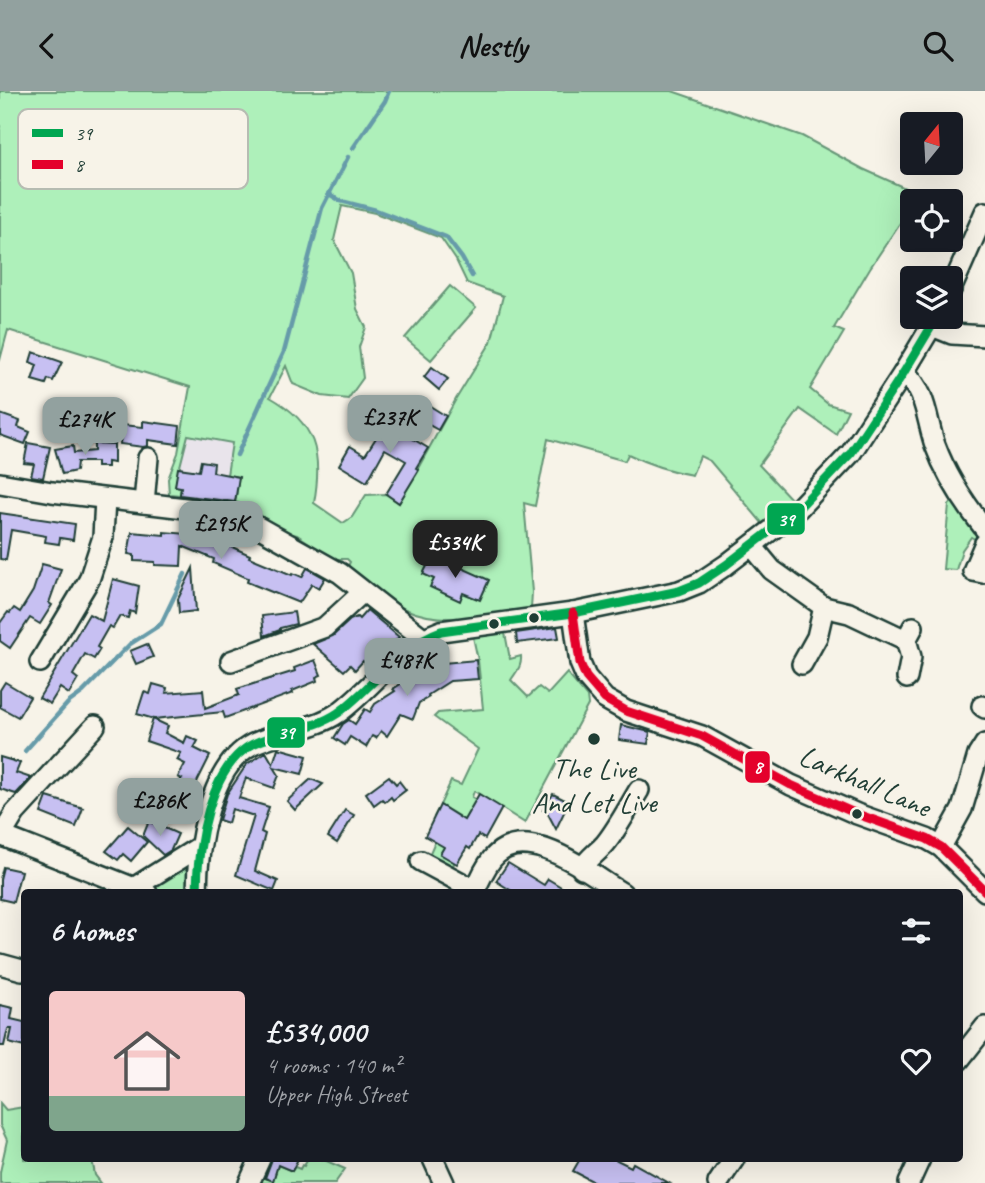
<!DOCTYPE html>
<html lang="en">
<head>
<meta charset="utf-8">
<style>
	:root { --surface:#171b24; --page:#242831; --text:#f1f3f6; --muted:#9ea1a6; --accent:#92a19f }
	body { margin:0; font-family:Caveat,sans-serif; background:var(--page); color:var(--text); height:100vh; display:flex; flex-direction:column; font-size:26px; white-space:nowrap }
	* { box-sizing:border-box; margin:0 }
	p { font-size:23px; color:var(--muted) }
	.icon { flex:none; width:38px; height:38px; fill:none; stroke:currentColor; stroke-width:2; stroke-linecap:round; stroke-linejoin:round }
	.map { position:relative; flex:1; overflow:hidden }
	.sheet { position:absolute; left:21px; top:798px; width:942px; height:273px; display:flex; flex-direction:column; background:var(--surface); border-radius:7px; box-shadow:0 7px 28px #0002 }
	.sheet>* { flex:none }
	.needle { width:46px; rotate:18deg }
	.fabs { position:absolute; left:900px; top:21px; display:grid; gap:14px }
	.fabs a { display:grid; place-items:center; width:63px; height:63px; border-radius:7px; background:var(--surface); box-shadow:0 7px 28px #0002; font-size:35px }
	.price { position:absolute; translate:-50% -60px; padding:0 16px; border-radius:14px; background:var(--accent); color:#111; font-size:23px; line-height:46px; filter:drop-shadow(0 2px 4px #0008) }
	.price::after { content:''; position:absolute; left:50%; top:42px; width:21px; height:16px; margin-left:-10px; background:inherit; clip-path:polygon(0 0,100% 0,50% 100%) }
	.price.current { background:#222; color:#fff }
	ul { padding:0; list-style:none }
	li { display:flex; align-items:center; gap:21px; height:175px; padding:0 28px }
	li span { display:grid; place-items:center; flex:none; width:196px; height:140px; border-radius:7px; color:#555 }
	li>.icon { margin-inline-start:auto }
	span .icon { width:84px; height:84px; fill:#fffc; stroke-width:1 }
	li b { font-size:30px }
	h2 { display:flex; justify-content:space-between; align-items:center; height:84px; padding:0 28px; font-size:30px }
	header { display:flex; justify-content:space-between; align-items:center; height:91px; padding:0 28px; background:var(--accent); color:#111; font-size:32px; font-weight:800 }
	.map>svg:first-child { display:block }
</style>
</head>
<body>
<header><svg class="icon" aria-label="back" viewBox="0 0 24 24"><path d="M15 5l-7 7 7 7"/></svg>Nestly<svg class="icon" aria-label="search" viewBox="0 0 24 24"><circle cx="10" cy="10" r="6"/><path d="M15 15l6 6"/></svg></header>
<div class="map">
<svg width="985" height="1092" viewBox="0 0 985 1092">
	<rect width="100%" height="100%" fill="#f7f3e8"/>
	<filter id="ink" filterUnits="userSpaceOnUse"><feTurbulence type="fractalNoise" baseFrequency=".0143" numOctaves="2"/><feDisplacementMap in="SourceGraphic" scale="14" xChannelSelector="R" yChannelSelector="G"/><feConvolveMatrix kernelMatrix="1 2 1 2 8 2 1 2 1" color-interpolation-filters="sRGB"/></filter>
	<g filter="url(#ink)">
		<polygon fill="#e9e4eb" points="187,344 233,352 227,383 239,386 235,413 180,404 181,396 175,395"/>
		<g fill="#aef0ba" stroke="#669677" stroke-width="2" fill-rule="evenodd">
			<path d="M0,0H672L802,45L863,78L914,101L916,107L912,110V114L870,177L834,237L844,241L810,298L828,313L848,319L836,343L800,318L759,374L793,410L763,433L710,370L700,365L692,384C669,380 648,373 628,363L625,370L548,348L535,415L524,412L532,501L531,518C491,523 444,536 405,518C384,508 368,488 348,475L350,471L347,468H334L297,444L279,440L235,413L239,386L227,384L232,352L188,344L175,395L181,396L180,404L169,403L168,388L178,362L190,296L8,239L0,269ZM342,115L375,122L441,147L456,169L467,192L503,205L491,251L456,308L399,412L386,403L366,404L352,426L343,432L314,412C323,362 316,332 270,306L286,275L293,293L322,305L348,308L363,287L359,256L366,236L357,218L351,182L334,149Z"/>
			<polygon points="450,195 476,217 431,269 405,247"/>
			<polygon points="955,407 984,446 980,451 971,446 962,459 956,479 943,478 949,414"/>
			<path d="M505,542L510,568L521,565C522,576 516,581 511,589L528,606L539,596L548,603L567,582L587,606L588,614L525,732L474,700L472,706L480,711L452,777L429,764L443,732L434,726L437,720L456,730L458,725L440,714L451,690L461,694L478,658L434,626L438,622L483,618L478,569L473,546Z"/>
			<polygon points="188,774 190,777 190,801 161,801 156,799 154,794"/>
			<polygon points="0,1012 6,1019 24,1016 24,1068 92,1068 95,1084 101,1092 0,1092 0,1081 7,1049 0,1034"/>
			<polygon points="308,1068 322,1068 345,1078 335,1092 259,1092 261,1086 273,1089 278,1074 292,1080 295,1076 300,1078 302,1074 304,1075"/>
		</g>
		<g fill="none" stroke-linecap="round" stroke-linejoin="round">
			<g stroke="#669ba9" stroke-width="4.5">
				<polyline points="353,57 385,10 389,0"/>
				<polyline points="329,103 341,110 376,119 446,146 462,167 472,185"/>
				<polyline points="237,364 284,261 322,117 348,66"/>
				<polyline points="25,660 68,612 83,601 130,553 161,533 185,483"/>
			</g>
		</g>
		<g fill="#c7c0f2" stroke="#1f3d34" stroke-width="2">
			<polygon points="33,261 62,271 53,290 48,288 46,293 32,289 37,274 30,271"/>
			<polygon points="432,276 448,288 439,299 424,286"/>
			<polygon points="430,315 446,325 438,339 422,330"/>
			<polygon points="392,322 419,337 413,348 428,357 416,377 419,379 399,412 386,403 406,370 385,358 367,391 339,374 350,355 365,364"/>
			<polygon points="0,323 20,330 18,336 30,341 25,353 0,344"/>
			<polygon points="143,330 180,335 178,353 148,349 148,355 143,356 120,353 122,334 143,336"/>
			<polygon points="28,352 50,356 43,387 31,385 34,373 24,372"/>
			<polygon points="94,352 114,353 114,372 107,371 107,376 97,376 97,371 77,371 76,380 62,383 55,358 73,355 74,362 94,360"/>
			<polygon points="201,370 214,372 213,381 239,386 235,411 180,404 181,396 175,395 178,377 199,380"/>
			<polygon points="0,422 75,433 73,449 60,447 59,453 45,451 46,445 11,439 6,469 0,468"/>
			<polygon points="191,436 224,450 223,452 250,464 249,466 292,484 293,482 302,486 307,477 325,487 319,497 312,493 299,512 247,491 248,487 213,472 214,468 182,455 181,475 155,474 155,471 134,470 134,464 128,463 132,441 164,444 164,441 188,443"/>
			<polygon points="431,467 441,470 442,468 489,489 480,509 463,502 460,510 430,496 434,488 423,483"/>
			<polygon points="42,473 61,478 49,512 52,514 40,533 30,527 10,557 0,550 0,532 8,521 10,522 14,517 20,521 33,500"/>
			<polygon points="193,477 196,520 179,522 178,508"/>
			<polygon points="113,488 139,495 135,522 130,520 128,527 120,525 113,537 109,535 97,556 100,558 94,568 85,563 73,584 78,588 69,603 60,597 50,613 39,607 89,523 102,530"/>
			<polygon points="367,519 399,546 370,577 363,570 355,579 350,574 344,580 313,553 333,545 350,529 357,526 359,528"/>
			<polygon points="294,521 296,533 280,537 280,539 264,545 262,525"/>
			<polygon points="557,536 559,547 517,552 516,542"/>
			<polygon points="147,553 153,566 136,573 130,560"/>
			<polygon points="434,557 443,572 476,569 478,588 450,590 428,604 429,606 419,612 413,628 401,623 387,645 381,640 376,647 372,645 366,656 350,646 345,654 334,647 343,633 349,629 355,633 365,618 370,621 375,613 395,600 393,598 423,578 416,568"/>
			<polygon points="315,569 321,584 316,586 317,590 292,600 293,602 225,627 223,621 154,628 137,623 144,601 150,603 153,593 167,597 166,602 203,599 205,617 239,604 237,598 295,580 294,577"/>
			<polygon points="5,591 30,606 18,626 0,616 0,599"/>
			<polygon points="153,628 168,635 165,642 184,652 187,645 198,650 194,657 210,665 188,709 192,712 185,721 181,718 174,726 162,716 167,710 165,708 182,688 178,686 185,673 177,669 181,662 146,650"/>
			<polygon points="621,634 650,641 648,653 619,649"/>
			<polygon points="278,657 307,665 302,683 274,676 279,684 274,697 246,687 239,707 269,716 261,741 265,743 255,780 278,790 274,800 236,784 254,725 232,718 228,732 219,729 227,703 247,673 266,661 273,673"/>
			<polygon points="0,666 20,672 16,682 31,687 16,703 0,698"/>
			<polygon points="389,685 396,693 399,690 406,699 393,709 391,706 385,711 382,708 374,714 366,702"/>
			<polygon points="311,688 323,693 295,719 287,710"/>
			<polygon points="479,703 502,717 485,748 478,744 470,758 467,756 457,773 440,763 444,756 425,745 440,714 464,729"/>
			<polygon points="553,703 569,711 556,738 547,721 543,719"/>
			<polygon points="47,706 83,717 76,736 41,722"/>
			<polygon points="345,719 354,724 337,752 328,746"/>
			<polygon points="149,730 178,743 171,759 163,764 143,745"/>
			<polygon points="128,735 147,751 131,770 123,763 118,769 106,760"/>
			<polygon points="508,772 544,794 548,788 571,802 515,802 496,790"/>
			<polygon points="3,776 21,780 13,811 0,808 0,788"/>
			<polygon points="0,914 13,917 11,928 24,931 24,956 9,952 12,938 8,938 4,955 0,955"/>
			<polygon points="272,1068 298,1068 292,1080 278,1074 273,1090 265,1087"/>
			<polygon points="580,1068 615,1068 631,1076 633,1072 669,1092 596,1092 573,1080"/>
		</g>
		<g fill="none" stroke-linecap="round" stroke-linejoin="round">
			<defs>
				<g id="minor">
					<polyline points="950,201 985,121"/>
					<polyline points="932,235 952,243 985,245"/>
					<path d="M904,281C927,301 926,328 935,354C946,384 965,413 985,438"/>
					<polyline points="0,392 52,401 235,423 340,482 423,547"/>
					<polyline points="144,412 148,367"/>
					<polyline points="752,455 772,479 824,516 849,522 906,549"/>
					<polyline points="983,482 973,480 985,452"/>
					<polyline points="573,522 580,572 586,586 605,608 626,620 702,645 791,694 857,723 927,748 941,756 985,800"/>
					<polyline points="231,570 325,536 363,501"/>
					<polyline points="40,571 89,489 103,446 105,408"/>
					<polyline points="802,573 817,546 824,516"/>
					<polyline points="907,587 911,566 906,549 913,536"/>
					<polyline points="982,615 985,617"/>
					<polyline points="0,744 147,802"/>
					<polyline points="1,745 15,722 95,635"/>
					<polyline points="941,756 962,718 978,664 985,653"/>
					<polyline points="421,770 475,799"/>
					<path d="M582,778C588,767 597,762 605,753C618,737 628,717 639,699"/>
					<polyline points="135,796 199,756"/>
					<path d="M197,802C197,758 209,675 253,653C280,640 313,639 338,622C374,596 399,555 441,540L573,522L679,500L699,492L726,474L795,421L851,362L904,281L937,226"/>
					<path d="M474,802C479,790 484,778 492,768C525,728 590,783 622,802"/>
					<polyline points="0,873 22,879"/>
					<polyline points="959,969 985,936"/>
					<polyline points="433,1068 444,1092"/>
					<polyline points="249,1092 260,1068"/>
					<polyline points="718,1092 734,1068"/>
					<polyline points="909,1092 920,1068"/>
				</g>
			</defs>
			<use href="#minor" stroke="#1f3d34" stroke-width="24"/>
			<use href="#minor" stroke="#f7f3e8" stroke-width="19"/>
			<defs>
				<path id="bus-1" d="M197,802C197,758 209,675 253,653C280,640 313,639 338,622C374,596 399,555 441,540L573,522L679,500L699,492L726,474L795,421L851,362L904,281L937,226"/>
				<polyline id="bus-2" points="573,522 580,572 586,586 605,608 626,620 702,645 791,694 857,723 927,748 941,756 985,800"/>
			</defs>
			<use href="#bus-1" stroke="#f7f3e8" stroke-width="14"/>
			<use href="#bus-2" stroke="#f7f3e8" stroke-width="14"/>
			<use href="#bus-1" stroke="#00a651" stroke-width="9"/>
			<use href="#bus-2" stroke="#e4002b" stroke-width="9"/>
		</g>
	</g>
	<g fill="#1f3d34" stroke="#f7f3e8" stroke-width="2.5">
		<circle cx="534" cy="527" r="6"/>
		<circle cx="494" cy="533" r="6"/>
		<circle cx="594" cy="648" r="7"/>
		<circle cx="857" cy="723" r="6"/>
	</g>
	<g text-anchor="middle" dominant-baseline="central" stroke-width="5" stroke-linejoin="round" paint-order="stroke">
		<g font-size="30" fill="#1f3d34" stroke="#f7f3e8">
			<text x="594" y="677">The Live<tspan x="594" dy="34">And Let Live</tspan></text>
		</g>
		<g font-size="30" fill="#1f3d34" stroke="#f7f3e8">
			<text transform="translate(865 690) rotate(23)">Larkhall Lane</text>
		</g>
	</g>
	<rect x="18" y="18" width="230" height="80" rx="10" fill="#f7f3e8" stroke="#b6bcb2" stroke-width="2"/>
	<rect x="32" y="38" width="31" height="8" fill="#00a651"/>
	<rect x="32" y="69" width="31" height="9" fill="#e4002b"/>
	<g font-size="19" fill="#1f3d34">
		<text x="75" y="49">39</text>
		<text x="75" y="80">8</text>
	</g>
	<g stroke="#f7f3e8" stroke-width="2.5">
		<rect x="766" y="411" width="40" height="34" rx="7" fill="#00a651"/>
		<rect x="266" y="625" width="40" height="33" rx="7" fill="#00a651"/>
		<rect x="744" y="659" width="27" height="34" rx="7" fill="#e4002b"/>
	</g>
	<g font-size="19" text-anchor="middle" font-weight="bold" fill="#fff">
		<text x="786" y="435">39</text>
		<text x="286" y="648">39</text>
		<text x="758" y="682">8</text>
	</g>
</svg>
<div class="fabs">
<a><svg class="needle" viewBox="-14 -14 28 28"><path d="M0-13l5 13h-10z" fill="#e53935"/><path d="M0 13l5-13h-10z" fill="#9ea1a6"/></svg></a>
<a><svg class="icon" aria-label="locate" viewBox="0 0 24 24"><circle cx="12" cy="12" r="6"/><path d="M12 2v4M12 18v4M2 12h4M18 12h4"/></svg></a>
<a><svg class="icon" aria-label="layers" viewBox="0 0 24 24"><path d="M12 4l9 5-9 5-9-5zM3 14l9 5 9-5"/></svg></a>
</div>
<b class="price" style="left:390px;top:364px">£237K</b>
<b class="price" style="left:85px;top:366px">£274K</b>
<b class="price" style="left:221px;top:470px">£295K</b>
<b class="price current" style="left:455px;top:489px">£534K</b>
<b class="price" style="left:407px;top:607px">£487K</b>
<b class="price" style="left:160px;top:747px">£286K</b>
<section class="sheet">
<h2>6 homes<svg class="icon" aria-label="filters" viewBox="0 0 24 24"><path d="M4 7h16M4 17h16"/><circle cx="9" cy="7" r="2"/><circle cx="15" cy="17" r="2"/></svg></h2>
<ul>
<li><span style="background:linear-gradient(#f6c9c9 75%,#7fa58c 0)"><svg class="icon" aria-label="home" viewBox="0 0 24 24"><path d="M3 11l9-7 9 7M6 9v11h12V9"/></svg></span><div><b>£534,000</b><p>4 rooms · 140 m²</p><p>Upper High Street</p></div><svg class="icon" aria-label="heart" viewBox="0 0 24 24"><path d="M12 20l-8-8c-3-5 5-10 8-4 3-6 11-1 8 4z"/></svg></li>
</ul>
</section>
</div>
</body>
</html>
